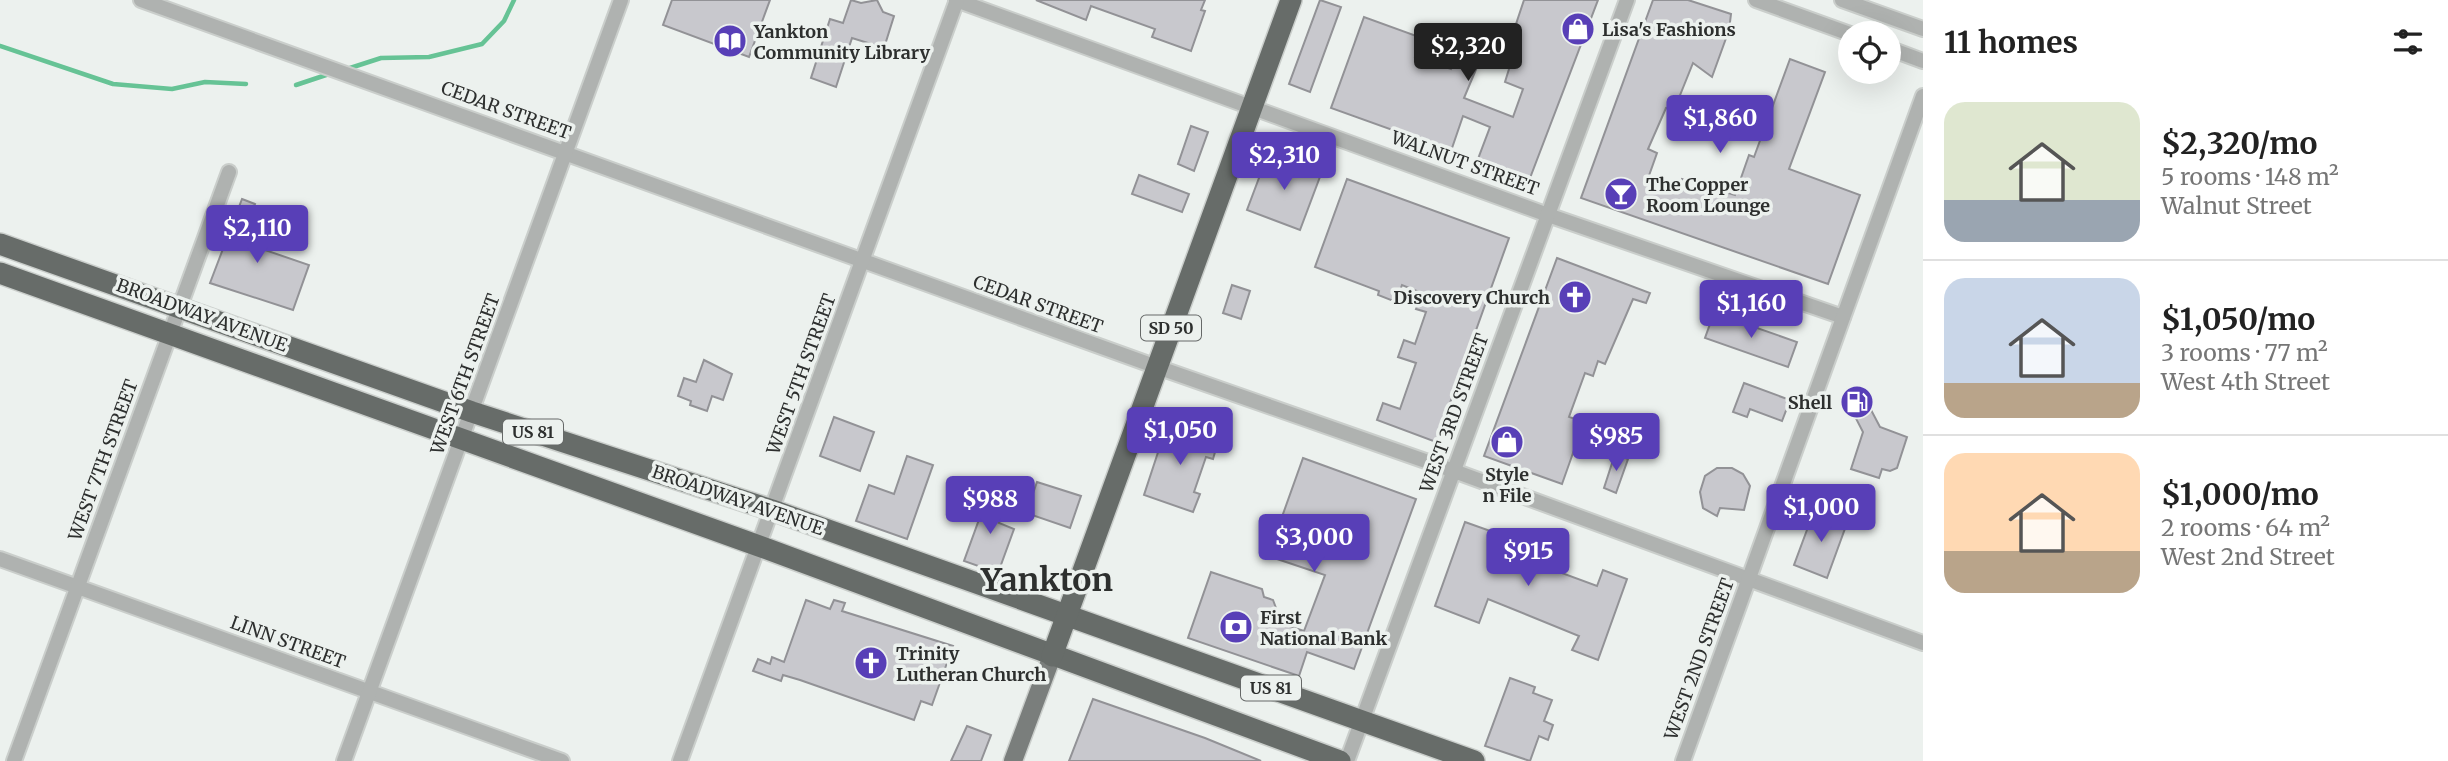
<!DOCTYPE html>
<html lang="en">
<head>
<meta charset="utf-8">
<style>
	:root { --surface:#fff; --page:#f6f6f6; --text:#222; --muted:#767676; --line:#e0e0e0; --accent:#583fb7 }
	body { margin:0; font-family:Merriweather,serif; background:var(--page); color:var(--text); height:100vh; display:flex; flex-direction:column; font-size:26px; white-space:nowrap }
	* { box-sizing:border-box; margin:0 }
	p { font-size:23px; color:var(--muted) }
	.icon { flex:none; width:38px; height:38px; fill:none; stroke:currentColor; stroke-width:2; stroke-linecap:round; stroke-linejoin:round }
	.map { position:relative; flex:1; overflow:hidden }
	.panel { display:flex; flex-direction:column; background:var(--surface); width:525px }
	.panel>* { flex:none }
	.buttons { position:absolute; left:1838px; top:21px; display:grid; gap:14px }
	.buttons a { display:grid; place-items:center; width:63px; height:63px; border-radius:50%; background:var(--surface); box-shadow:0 7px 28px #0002; font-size:35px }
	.price { position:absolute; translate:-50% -60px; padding:0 16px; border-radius:7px; background:var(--accent); color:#fff; font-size:23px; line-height:46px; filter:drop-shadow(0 2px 4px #0008) }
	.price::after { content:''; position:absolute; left:50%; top:42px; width:21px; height:16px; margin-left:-10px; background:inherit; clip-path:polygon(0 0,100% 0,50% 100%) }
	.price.active { background:#222; color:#fff }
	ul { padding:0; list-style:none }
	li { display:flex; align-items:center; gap:21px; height:175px; padding:0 21px }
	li+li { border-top:2px solid var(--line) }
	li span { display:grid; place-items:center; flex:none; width:196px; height:140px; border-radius:21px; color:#555 }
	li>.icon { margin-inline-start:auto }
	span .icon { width:84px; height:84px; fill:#fffc; stroke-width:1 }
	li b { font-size:30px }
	h2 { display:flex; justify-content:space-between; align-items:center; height:84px; padding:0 21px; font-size:30px }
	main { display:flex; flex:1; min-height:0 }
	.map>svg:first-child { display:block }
</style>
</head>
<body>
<main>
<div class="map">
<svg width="1923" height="761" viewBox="0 0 1923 761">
	<rect width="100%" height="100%" fill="#ecf1ee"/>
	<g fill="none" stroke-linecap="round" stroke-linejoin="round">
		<g stroke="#66c395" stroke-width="4.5">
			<polyline points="0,46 113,84 172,89 205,82 246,84"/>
			<polyline points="347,69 381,58 429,57 482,44 504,21 514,0"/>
			<polyline points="296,85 332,73"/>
		</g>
	</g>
	<g fill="#c8c8cd" stroke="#929296" stroke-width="2">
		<polygon points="672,0 770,0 749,57 663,25"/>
		<polygon points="851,0 861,3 877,0 883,12 894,16 884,48 852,38 836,87 811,78 830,19 843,23"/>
		<polygon points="1036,0 1205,0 1201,10 1205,11 1191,51 1152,37 1155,29 1091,6 1086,20"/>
		<polygon points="1320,0 1341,7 1310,92 1289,84"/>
		<polygon points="1524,0 1598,0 1530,178 1478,159 1490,127 1463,116 1451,151 1331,108 1364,17 1422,38 1415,57 1451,69 1460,46 1482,55 1464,98 1513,117 1523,89 1505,82 1514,53 1507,51"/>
		<polygon points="1653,0 1688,0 1731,14 1729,30 1712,77 1693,63 1674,110 1666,108 1648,149 1657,153 1646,184 1676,193 1682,179 1735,195 1749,155 1754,157 1790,59 1825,72 1789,169 1860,195 1828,284 1581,198"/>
		<polygon points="1191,126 1208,132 1194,171 1178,164"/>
		<polygon points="1268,154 1321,174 1300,230 1247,210"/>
		<polygon points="1139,175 1189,194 1182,212 1132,194"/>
		<polygon points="1347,179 1509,238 1436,442 1377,420 1383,403 1400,409 1416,363 1398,357 1404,340 1415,344 1426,312 1416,309 1422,293 1402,285 1396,302 1378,295 1379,291 1315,267"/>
		<polygon points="242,199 255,204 248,222 263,228 256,247 309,265 293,310 210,283"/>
		<polygon points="1557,258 1650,293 1646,303 1633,299 1605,364 1598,361 1593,376 1585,373 1569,417 1584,422 1562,484 1484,456"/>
		<polygon points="1232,285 1250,291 1241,319 1223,313"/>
		<polygon points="1714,313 1797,342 1788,367 1705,338"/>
		<polygon points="704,360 732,374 723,400 712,396 707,411 690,405 691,401 678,396 684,378 696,382"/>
		<polygon points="1744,383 1790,400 1782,421 1750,409 1747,417 1733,412"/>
		<polygon points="1860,389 1880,427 1907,437 1897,468 1890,471 1882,469 1879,478 1851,469 1863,432 1845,397"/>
		<polygon points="834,417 874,432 860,471 820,456"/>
		<polygon points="1187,424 1209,432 1206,441 1217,445 1213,459 1206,457 1194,492 1200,494 1193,512 1144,495 1167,425 1185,431"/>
		<polygon points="1615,454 1628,459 1616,493 1604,488"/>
		<polygon points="907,456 933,465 907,539 856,521 869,485 894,494"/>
		<polygon points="1303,458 1416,499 1354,669 1307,652 1299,676 1188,638 1211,572 1262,589 1264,597 1273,600 1282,624 1304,631 1325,575 1268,556"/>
		<polygon points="1717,468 1732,468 1743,474 1750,486 1744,510 1720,508 1717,516 1703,508 1700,492 1705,476"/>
		<polygon points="1037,482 1081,496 1070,528 1026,513"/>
		<polygon points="989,492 1008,499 999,523 1014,529 998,573 964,561"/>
		<polygon points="1814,511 1847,523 1827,578 1794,565"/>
		<polygon points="1465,522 1552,553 1548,568 1597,586 1603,570 1627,579 1598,660 1572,650 1579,636 1488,599 1479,623 1435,606"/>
		<polygon points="806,600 830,609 834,600 845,603 842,611 953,646 932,705 921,701 914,720 800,680 783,675 781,681 753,671 758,659 770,664 772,657 784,662"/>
		<polygon points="1510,678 1535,687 1533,693 1552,700 1544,721 1553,725 1548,740 1539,736 1530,761 1485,746"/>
		<polygon points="1093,699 1205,738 1261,761 1069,761"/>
		<polygon points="967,726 991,735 981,761 951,761"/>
	</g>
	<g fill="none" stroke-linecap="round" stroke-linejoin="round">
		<defs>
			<g id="minor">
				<polyline points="141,0 1157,367 1454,471 1923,643"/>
				<polyline points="956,0 1548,215 1843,317"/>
				<polyline points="1756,0 1850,34"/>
				<polyline points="1842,0 1923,29"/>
				<polyline points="1888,48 1923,61"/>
				<polyline points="0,559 562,761"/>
				<polyline points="14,761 229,172"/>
				<polyline points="344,761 621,0"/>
				<polyline points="680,761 957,0"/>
				<polyline points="1347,761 1627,0"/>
				<polyline points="1683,761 1923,96"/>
			</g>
			<polyline id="major" points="1013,761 1052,656"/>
			<g id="highway">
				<polyline points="0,244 472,412 772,510 1474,761"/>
				<polyline points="0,273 759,546 1340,761"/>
				<polyline points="1052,656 1291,0"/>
			</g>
		</defs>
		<use href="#minor" stroke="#cacecb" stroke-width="18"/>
		<use href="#major" stroke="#cacecb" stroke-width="21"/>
		<use href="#highway" stroke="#cacecb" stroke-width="24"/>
		<use href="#minor" stroke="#afb2b0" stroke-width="14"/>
		<use href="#major" stroke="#7a7e7c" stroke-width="18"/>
		<use href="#highway" stroke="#676c69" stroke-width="21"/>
	</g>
	<defs>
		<symbol id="shop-disc" viewBox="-11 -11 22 22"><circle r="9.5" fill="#583fb7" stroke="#ecf1ee"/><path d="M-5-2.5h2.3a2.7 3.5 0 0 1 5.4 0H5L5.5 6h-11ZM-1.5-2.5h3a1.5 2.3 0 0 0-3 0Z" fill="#fff"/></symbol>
		<symbol id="library-disc" viewBox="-11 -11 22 22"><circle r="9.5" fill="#583fb7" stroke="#ecf1ee"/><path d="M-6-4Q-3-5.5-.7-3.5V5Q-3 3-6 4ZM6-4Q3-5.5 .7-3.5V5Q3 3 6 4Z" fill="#fff"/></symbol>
		<symbol id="bar-disc" viewBox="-11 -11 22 22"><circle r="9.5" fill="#583fb7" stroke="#ecf1ee"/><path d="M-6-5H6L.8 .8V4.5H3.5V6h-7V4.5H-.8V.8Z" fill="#fff"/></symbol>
		<symbol id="church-disc" viewBox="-11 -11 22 22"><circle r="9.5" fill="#583fb7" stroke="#ecf1ee"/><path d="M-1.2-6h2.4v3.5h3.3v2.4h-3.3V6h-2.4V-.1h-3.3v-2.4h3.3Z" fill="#fff"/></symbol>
		<symbol id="fuel-disc" viewBox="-11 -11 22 22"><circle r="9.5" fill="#583fb7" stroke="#ecf1ee"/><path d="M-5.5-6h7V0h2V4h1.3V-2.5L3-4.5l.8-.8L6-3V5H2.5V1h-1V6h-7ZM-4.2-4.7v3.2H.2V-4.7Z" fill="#fff"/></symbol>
		<symbol id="bank-disc" viewBox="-11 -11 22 22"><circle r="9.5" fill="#583fb7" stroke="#ecf1ee"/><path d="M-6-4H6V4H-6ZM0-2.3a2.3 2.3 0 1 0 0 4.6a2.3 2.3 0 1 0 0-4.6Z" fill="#fff"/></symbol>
	</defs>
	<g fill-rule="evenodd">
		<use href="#shop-disc" x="1559" y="10" width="38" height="38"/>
		<use href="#library-disc" x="711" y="22" width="38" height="38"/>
		<use href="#bar-disc" x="1602" y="175" width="38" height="38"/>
		<use href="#church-disc" x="1556" y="278" width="38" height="38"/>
		<use href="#fuel-disc" x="1838" y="383" width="38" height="38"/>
		<use href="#shop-disc" x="1488" y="423" width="38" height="38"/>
		<use href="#bank-disc" x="1217" y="608" width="38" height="38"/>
		<use href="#church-disc" x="852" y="644" width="38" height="38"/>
	</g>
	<g text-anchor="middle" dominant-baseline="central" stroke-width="7" stroke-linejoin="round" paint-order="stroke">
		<g fill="#ecf1ee" stroke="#666968" stroke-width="2">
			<rect x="1141" y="315.5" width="60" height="25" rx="5"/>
			<rect x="503" y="419.5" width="60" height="25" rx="5"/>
			<rect x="1241" y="675.5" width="60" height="25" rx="5"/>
		</g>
		<g font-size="16" font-weight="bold" fill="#2d2f2e">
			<text x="1171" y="328">SD 50</text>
			<text x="533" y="432">US 81</text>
			<text x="1271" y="688">US 81</text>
		</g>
		<g font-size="18" font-weight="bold" fill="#2d2f2e" stroke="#ecf1ee" text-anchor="start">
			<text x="1602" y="29">Lisa's Fashions</text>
			<text x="754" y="31">Yankton<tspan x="754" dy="21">Community Library</tspan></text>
			<text x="1646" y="184">The Copper<tspan x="1646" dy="21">Room Lounge</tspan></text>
			<text x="1550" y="297" text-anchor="end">Discovery Church</text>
			<text x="1832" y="402" text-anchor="end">Shell</text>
			<text x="1507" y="474" text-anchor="middle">Style<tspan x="1507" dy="21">n File</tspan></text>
			<text x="1260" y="617">First<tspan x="1260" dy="21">National Bank</tspan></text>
			<text x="896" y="653">Trinity<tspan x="896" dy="21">Lutheran Church</tspan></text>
		</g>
		<g font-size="18" fill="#2d2f2e" stroke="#ecf1ee">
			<text transform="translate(506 110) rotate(20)">CEDAR STREET</text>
			<text transform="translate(1465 163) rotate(20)">WALNUT STREET</text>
			<text transform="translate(1038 304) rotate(20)">CEDAR STREET</text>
			<text transform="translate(202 315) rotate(20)">BROADWAY AVENUE</text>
			<text transform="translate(465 374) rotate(-70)">WEST 6TH STREET</text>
			<text transform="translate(801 374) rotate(-70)">WEST 5TH STREET</text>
			<text transform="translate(1454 413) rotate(-70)">WEST 3RD STREET</text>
			<text transform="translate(103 460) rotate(-70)">WEST 7TH STREET</text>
			<text transform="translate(738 500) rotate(19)">BROADWAY AVENUE</text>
			<text transform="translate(288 642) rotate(20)">LINN STREET</text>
			<text transform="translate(1699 659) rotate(-70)">WEST 2ND STREET</text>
		</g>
		<g font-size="32" font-weight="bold" fill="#2d2f2e" stroke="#ecf1ee">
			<text x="1047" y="580">Yankton</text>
		</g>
	</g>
</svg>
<div class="buttons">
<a><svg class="icon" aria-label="locate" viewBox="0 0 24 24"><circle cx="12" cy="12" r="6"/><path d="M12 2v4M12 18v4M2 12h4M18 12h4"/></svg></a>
</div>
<b class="price active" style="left:1468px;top:83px">$2,320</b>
<b class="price" style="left:1720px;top:155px">$1,860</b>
<b class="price" style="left:1284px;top:192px">$2,310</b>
<b class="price" style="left:257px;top:265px">$2,110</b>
<b class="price" style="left:1751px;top:340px">$1,160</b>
<b class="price" style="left:1180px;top:467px">$1,050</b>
<b class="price" style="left:1616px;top:473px">$985</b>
<b class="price" style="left:990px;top:536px">$988</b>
<b class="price" style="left:1821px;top:544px">$1,000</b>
<b class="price" style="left:1314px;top:574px">$3,000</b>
<b class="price" style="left:1528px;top:588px">$915</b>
</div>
<section class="panel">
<h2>11 homes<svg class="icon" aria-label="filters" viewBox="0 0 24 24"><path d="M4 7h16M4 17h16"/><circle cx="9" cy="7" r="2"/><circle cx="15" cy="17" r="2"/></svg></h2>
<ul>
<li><span style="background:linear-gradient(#dfe7d0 70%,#9aa5b1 0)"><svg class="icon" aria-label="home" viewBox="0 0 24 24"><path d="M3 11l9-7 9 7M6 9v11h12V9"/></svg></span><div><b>$2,320/mo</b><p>5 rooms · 148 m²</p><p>Walnut Street</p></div></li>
<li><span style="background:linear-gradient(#c9d6e8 75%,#b9a48a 0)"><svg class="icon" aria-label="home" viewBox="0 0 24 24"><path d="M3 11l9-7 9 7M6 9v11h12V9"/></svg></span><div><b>$1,050/mo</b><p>3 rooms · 77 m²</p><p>West 4th Street</p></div></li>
<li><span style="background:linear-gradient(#ffd9b3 70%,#b9a48a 0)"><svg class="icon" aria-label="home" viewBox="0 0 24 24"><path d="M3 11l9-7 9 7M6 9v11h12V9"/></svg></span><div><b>$1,000/mo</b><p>2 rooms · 64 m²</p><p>West 2nd Street</p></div></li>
</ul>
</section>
</main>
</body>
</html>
